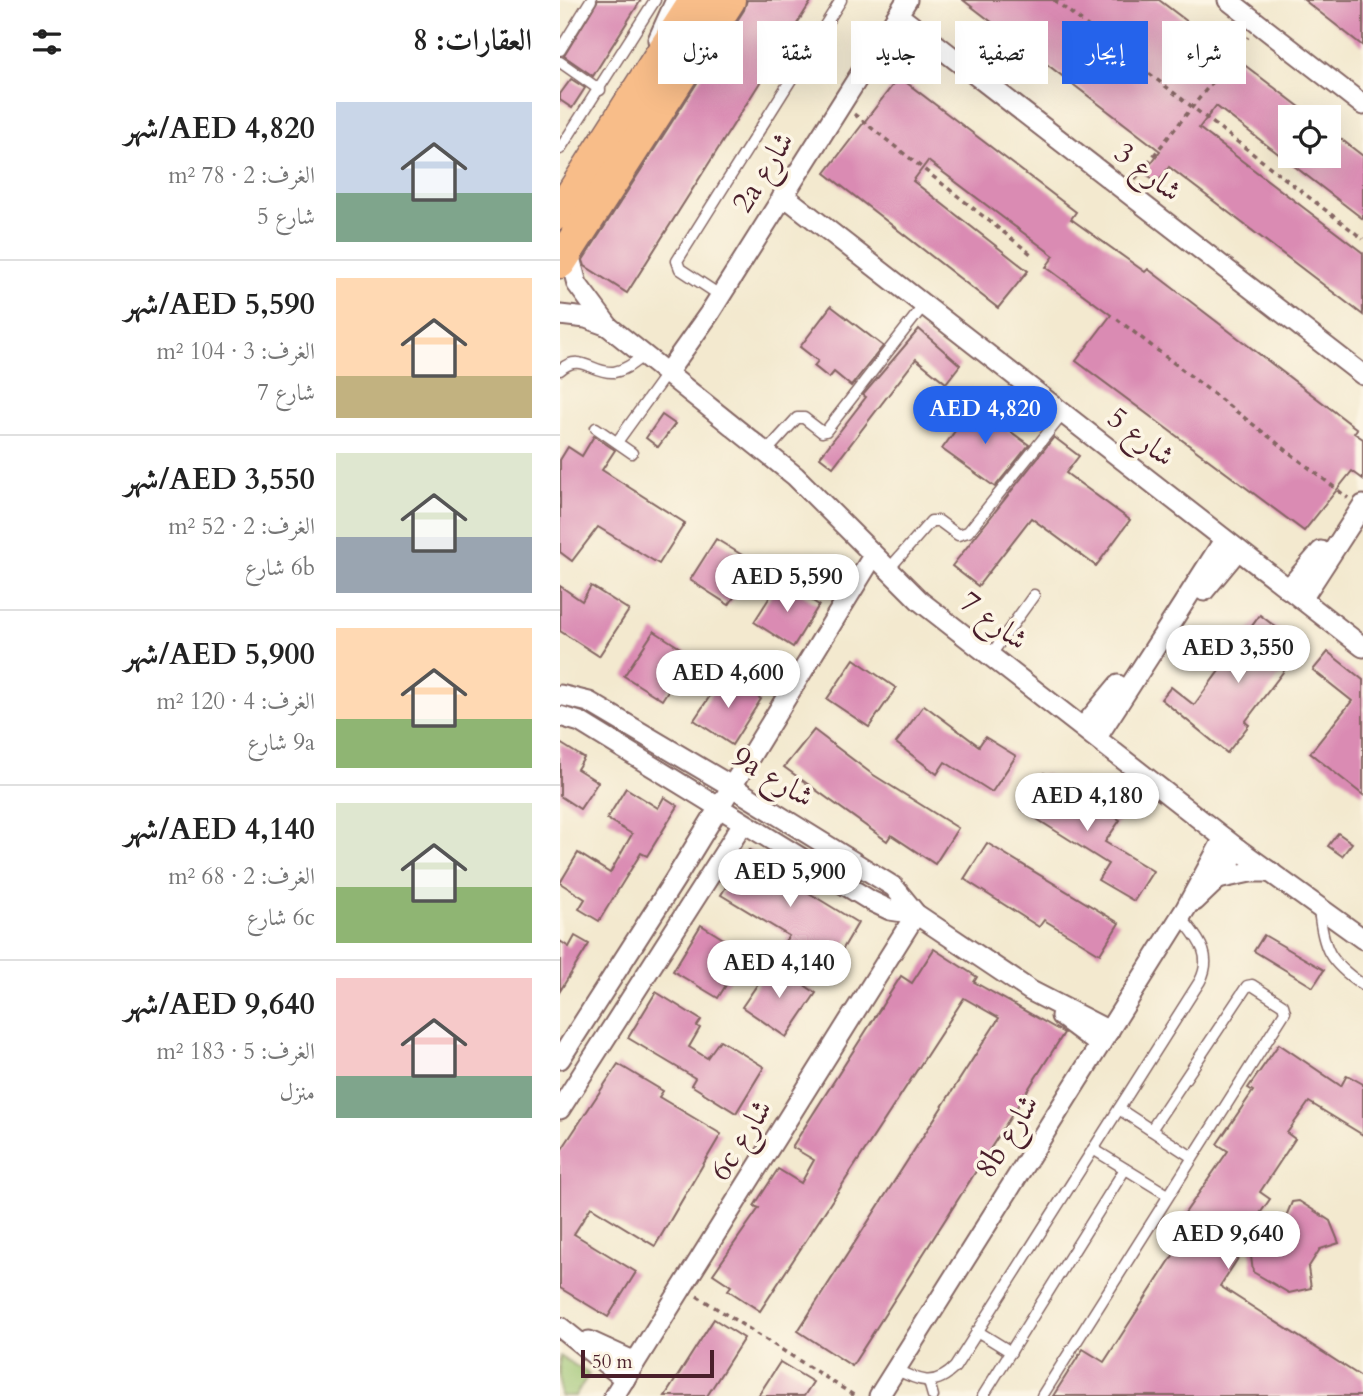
<!DOCTYPE html>
<html lang="ar">
<head>
<meta charset="utf-8">
<style>
	:root { --surface:#fff; --page:#f2f2f2; --text:#222; --muted:#767676; --line:#e0e0e0; --accent:#2563eb }
	body { margin:0; font-family:Cardo,Amiri,serif; background:var(--page); color:var(--text); direction:rtl; height:100vh; display:flex; flex-direction:column; font-size:26px; white-space:nowrap }
	* { box-sizing:border-box; margin:0 }
	p { font-size:23px; color:var(--muted) }
	.icon { flex:none; width:38px; height:38px; fill:none; stroke:currentColor; stroke-width:2; stroke-linecap:round; stroke-linejoin:round }
	.map { position:relative; flex:1; overflow:hidden; direction:ltr }
	.panel { display:flex; flex-direction:column; background:var(--surface); width:560px }
	.panel>* { flex:none }
	.banner { position:absolute; left:21px; top:21px; width:665px; height:63px; direction:rtl; display:flex; gap:14px }
	.fabs { position:absolute; left:718px; top:105px; display:grid; gap:14px }
	.fabs a { display:grid; place-items:center; width:63px; height:63px; border-radius:0px; background:var(--surface); box-shadow:0 7px 28px #0002; font-size:35px }
	.scale { position:absolute; left:21px; bottom:18px; width:133px; box-sizing:border-box; padding-left:7px; border:4px solid #4a1f2b; border-top:0; font-size:19px; line-height:24px; white-space:nowrap; color:#4a1f2b; -webkit-text-stroke:5px #fcf5e5; paint-order:stroke }
	.price { position:absolute; translate:-50% -60px; padding:0 16px; border-radius:24px; background:#fff; color:#222; font-size:23px; line-height:46px; filter:drop-shadow(0 2px 4px #0008) }
	.price::after { content:''; position:absolute; left:50%; top:42px; width:21px; height:16px; margin-left:-10px; background:inherit; clip-path:polygon(0 0,100% 0,50% 100%) }
	.price.current { background:var(--accent); color:#fff }
	ul { padding:0; list-style:none }
	li { display:flex; align-items:center; gap:21px; height:175px; padding:0 28px }
	li+li { border-top:2px solid var(--line) }
	li span { display:grid; place-items:center; flex:none; width:196px; height:140px; border-radius:0px; color:#555 }
	li>.icon { margin-inline-start:auto }
	span .icon { width:84px; height:84px; fill:#fffc; stroke-width:1 }
	li b { font-size:30px }
	h2 { display:flex; justify-content:space-between; align-items:center; height:84px; padding:0 28px; font-size:30px }
	.pill { padding:0 24px; border-radius:0px; background:var(--surface); box-shadow:0 7px 28px #0002; font-size:24px; line-height:63px }
	.pill.current { background:var(--accent); color:#fff }
	main { display:flex; flex:1; min-height:0 }
	.map>svg:first-child { display:block }
</style>
</head>
<body>
<main>
<div class="map">
<svg width="803" height="1396" viewBox="0 0 803 1396">
	<rect width="100%" height="100%" fill="#fcf5e5"/>
	<filter id="ink" filterUnits="userSpaceOnUse"><feTurbulence type="fractalNoise" baseFrequency=".0143" numOctaves="2"/><feDisplacementMap in="SourceGraphic" scale="14" xChannelSelector="R" yChannelSelector="G"/><feConvolveMatrix kernelMatrix="1 2 1 2 8 2 1 2 1" color-interpolation-filters="sRGB"/></filter>
	<filter id="wash" filterUnits="userSpaceOnUse"><feTurbulence type="fractalNoise" baseFrequency=".00686" numOctaves="4" result="noise"/><feDisplacementMap in="SourceGraphic" scale="28" xChannelSelector="R" yChannelSelector="G"/><feGaussianBlur stdDeviation="1.57" result="paint"/><feColorMatrix in="noise" values="0 0 0 0 0 0 0 0 0 0 0 0 0 0 0 0 0 1.4 0 .05"/><feComposite in="paint" operator="in"/></filter>
	<g filter="url(#wash)">
		<rect width="100%" height="100%" fill="#f3e9cf"/>
		<polygon fill="#9bc36f" stroke="#72714d" stroke-width="2" points="0,1356 29,1374 15,1396 0,1396"/>
		<g id="blocks">
			<g fill="#da8bb3">
				<polygon points="38,0 81,0 33,76 4,56"/>
				<polygon points="187,0 252,0 67,293 25,266 23,260 184,10"/>
				<polygon points="403,0 599,0 753,117 730,117 730,156 768,156 768,129 803,156 803,219 656,106 639,128 803,253 803,315 609,167 598,182 584,173 600,151"/>
				<polygon points="744,0 803,0 803,46"/>
				<polygon points="339,77 516,212 511,219 585,272 588,269 797,429 794,433 803,439 803,479 792,471 744,531 516,361 551,315 486,267 494,256 368,161 353,181 468,271 438,308 265,173"/>
				<polygon points="11,79 25,88 12,108 0,100 0,94"/>
				<polygon points="271,306 323,346 291,386 274,372 269,378 254,366 258,361 240,347"/>
				<polygon points="359,329 400,365 386,383 356,359 273,467 260,457 306,397 303,395"/>
				<polygon points="414,405 469,445 435,487 382,449"/>
				<polygon points="102,415 115,424 98,447 86,438"/>
				<polygon points="34,436 55,450 42,470 125,523 99,564 38,527 12,561 0,552 0,460 8,447 22,456"/>
				<polygon points="494,437 519,456 506,473 570,520 536,566 471,518 418,586 392,566"/>
				<polygon points="156,539 195,563 169,605 130,580"/>
				<polygon points="220,581 259,605 233,647 194,622"/>
				<polygon points="0,586 22,601 31,586 69,610 39,656 0,631"/>
				<polygon points="700,615 742,647 685,722 689,725 667,753 601,699 611,687 634,705"/>
				<polygon points="94,631 131,655 102,700 64,676"/>
				<polygon points="768,652 803,680 803,795 750,753 792,701 753,670"/>
				<polygon points="294,659 336,688 309,727 267,699"/>
				<polygon points="164,675 201,699 172,745 134,720"/>
				<polygon points="364,705 419,746 425,737 456,756 432,792 385,762 377,774 336,743"/>
				<polygon points="254,730 312,774 398,828 375,864 331,835 327,841 224,767"/>
				<polygon points="0,743 24,758 17,769 38,782 20,809 0,796"/>
				<polygon points="484,773 560,820 545,842 593,871 574,901 538,880 548,864 461,809"/>
				<polygon points="66,788 98,808 104,797 118,806 87,856 81,853 39,921 19,909 25,899 0,883 18,853 50,873 72,834 47,819"/>
				<polygon points="778,833 792,843 782,856 768,846"/>
				<polygon points="427,843 559,923 540,954 484,920 479,927 404,879"/>
				<polygon points="189,849 234,877 231,882 298,923 271,969 225,941 229,936 161,895"/>
				<polygon points="141,925 186,953 158,998 113,971"/>
				<polygon points="704,935 764,970 753,987 694,951"/>
				<polygon points="15,936 29,944 0,991 0,941 9,947"/>
				<polygon points="374,949 417,977 414,982 504,1033 292,1366 238,1331 439,1018 404,998 200,1311 168,1290 171,1286 153,1274 199,1208 194,1206 218,1169 241,1183 254,1160 232,1147 341,976 352,983"/>
				<polygon points="212,963 256,993 226,1037 182,1007"/>
				<polygon points="96,992 141,1020 137,1026 140,1028 129,1047 147,1058 160,1040 204,1067 176,1113 131,1085 135,1078 68,1038"/>
				<polygon points="719,1044 781,1086 787,1075 803,1084 803,1135 749,1102 727,1133 735,1139 700,1192 710,1199 674,1251 684,1249 660,1286 803,1378 803,1396 493,1396 523,1349 544,1362 636,1220 625,1213 668,1151 657,1144 693,1091 688,1088"/>
				<polygon points="58,1064 103,1091 99,1097 161,1134 95,1246 31,1207 14,1234 76,1272 48,1317 0,1288 0,1152"/>
				<polygon points="739,1201 770,1221 779,1243 760,1249 748,1268 751,1288 729,1293 693,1272 690,1249 714,1245 732,1202"/>
				<polygon points="154,1319 184,1338 147,1396 105,1396"/>
				<polygon points="220,1362 253,1382 244,1396 198,1396"/>
			</g>
		</g>
	</g>
	<g filter="url(#ink)">
		<use href="#blocks" fill-opacity="0" stroke="#856664" stroke-width="2"/>
		<g fill="none" stroke-linecap="round" stroke-linejoin="round">
			<defs>
				<g id="lane">
					<polyline points="0,50 31,0"/>
					<polyline points="0,62 40,90"/>
					<polyline points="0,149 95,0"/>
					<polyline points="161,296 120,269 117,261 281,0"/>
					<path d="M0,370C21,352 32,374 54,372C66,370 75,362 84,355"/>
					<polyline points="36,428 72,453"/>
					<polyline points="57,442 107,373"/>
					<polyline points="206,452 237,418 244,418 262,432 266,431 364,305"/>
					<polyline points="328,570 371,521 379,521 398,535 408,532 503,414"/>
					<polyline points="430,656 474,595"/>
					<path d="M759,909C763,949 769,962 803,985"/>
					<polyline points="559,1109 632,1157"/>
					<polyline points="533,1149 608,1195"/>
					<polyline points="417,1331 451,1352"/>
					<path d="M336,1369C358,1381 375,1388 395,1367L640,981C654,954 637,938 621,917"/>
					<polyline points="369,1382 373,1396"/>
					<polyline points="423,1396 565,1169"/>
					<polyline points="482,1396 725,1012 723,1005 692,985 687,986 591,1130"/>
				</g>
				<g id="street">
					<polyline points="668,0 803,105"/>
					<polyline points="338,15 803,375"/>
					<polyline points="98,40 116,0"/>
					<polyline points="223,195 803,647"/>
					<polyline points="8,250 17,284 49,327 235,476 360,601 678,849 803,939"/>
					<polyline points="0,315 26,318 48,326"/>
					<polyline points="107,373 149,314 347,0"/>
					<polyline points="728,589 761,551"/>
					<polyline points="644,591 678,550"/>
					<polyline points="742,599 803,505"/>
					<polyline points="0,695 29,702 171,786 334,887 356,914 471,991 549,1031"/>
					<polyline points="0,716 20,722 311,901 330,910 356,914"/>
					<polyline points="523,727 558,685"/>
					<path d="M537,737C580,671 622,606 664,540"/>
					<polyline points="658,879 690,872 711,872"/>
					<polyline points="635,901 658,879 678,849"/>
					<polyline points="501,1016 540,1045"/>
					<polyline points="0,1059 114,881 313,556"/>
					<polyline points="0,1109 182,825"/>
					<polyline points="0,1327 65,1379"/>
					<polyline points="29,1341 75,1362"/>
					<polyline points="54,1396 356,914"/>
					<polyline points="319,1396 626,908 664,838"/>
				</g>
				<g id="primary">
					<polyline points="0,213 136,0"/>
					<polyline points="0,262 169,0"/>
				</g>
			</defs>
			<use href="#lane" stroke="#856664" stroke-width="13"/>
			<use href="#street" stroke="#856664" stroke-width="23"/>
			<use href="#primary" stroke="#856664" stroke-width="35"/>
			<g stroke="#856664" stroke-width="3.5" stroke-dasharray="5 5" stroke-linecap="butt">
				<polyline points="494,0 803,239"/>
				<polyline points="294,114 471,254"/>
				<polyline points="575,179 688,37"/>
				<polyline points="557,319 788,498"/>
				<polyline points="137,1296 295,1396"/>
			</g>
			<use href="#lane" stroke="#fff" stroke-width="10"/>
			<use href="#street" stroke="#fff" stroke-width="19"/>
			<use href="#primary" stroke="#f8bd89" stroke-width="32"/>
		</g>
	</g>
	<g text-anchor="middle" dominant-baseline="central" stroke-width="7" stroke-linejoin="round" paint-order="stroke">
		<g font-size="30" fill="#4a1f2b" stroke="#fcf5e5">
			<text transform="translate(203 172) rotate(-58)">2a شارع</text>
			<text transform="translate(588 172) rotate(38)">شارع 3</text>
			<text transform="translate(581 437) rotate(38)">شارع 5</text>
			<text transform="translate(434 621) rotate(37)">شارع 7</text>
			<text transform="translate(213 777) rotate(31)">9a شارع</text>
			<text transform="translate(447 1136) rotate(-58)">8b شارع</text>
			<text transform="translate(181 1140) rotate(-58)">6c شارع</text>
		</g>
	</g>
</svg>
<div class="fabs">
<a><svg class="icon" aria-label="locate" viewBox="0 0 24 24"><circle cx="12" cy="12" r="6"/><path d="M12 2v4M12 18v4M2 12h4M18 12h4"/></svg></a>
</div>
<div class="scale">50 m</div>
<b class="price current" style="left:425px;top:446px">AED 4,820</b>
<b class="price" style="left:227px;top:614px">AED 5,590</b>
<b class="price" style="left:678px;top:685px">AED 3,550</b>
<b class="price" style="left:168px;top:710px">AED 4,600</b>
<b class="price" style="left:527px;top:833px">AED 4,180</b>
<b class="price" style="left:230px;top:909px">AED 5,900</b>
<b class="price" style="left:219px;top:1000px">AED 4,140</b>
<b class="price" style="left:668px;top:1271px">AED 9,640</b>
<div class="banner">
<a class="pill">شراء</a>
<a class="pill current">إيجار</a>
<a class="pill">تصفية</a>
<a class="pill">جديد</a>
<a class="pill">شقة</a>
<a class="pill">منزل</a>
</div>
</div>
<section class="panel">
<h2>العقارات: 8<svg class="icon" aria-label="filters" viewBox="0 0 24 24"><path d="M4 7h16M4 17h16"/><circle cx="9" cy="7" r="2"/><circle cx="15" cy="17" r="2"/></svg></h2>
<ul>
<li><span style="background:linear-gradient(#c9d6e8 65%,#7fa58c 0)"><svg class="icon" aria-label="home" viewBox="0 0 24 24"><path d="M3 11l9-7 9 7M6 9v11h12V9"/></svg></span><div><b>AED 4,820/شهر</b><p>الغرف: 2 · 78 m²</p><p>شارع 5</p></div></li>
<li><span style="background:linear-gradient(#ffd9b3 70%,#c2b280 0)"><svg class="icon" aria-label="home" viewBox="0 0 24 24"><path d="M3 11l9-7 9 7M6 9v11h12V9"/></svg></span><div><b>AED 5,590/شهر</b><p>الغرف: 3 · 104 m²</p><p>شارع 7</p></div></li>
<li><span style="background:linear-gradient(#dfe7d0 60%,#9aa5b1 0)"><svg class="icon" aria-label="home" viewBox="0 0 24 24"><path d="M3 11l9-7 9 7M6 9v11h12V9"/></svg></span><div><b>AED 3,550/شهر</b><p>الغرف: 2 · 52 m²</p><p>6b شارع</p></div></li>
<li><span style="background:linear-gradient(#ffd9b3 65%,#8fb573 0)"><svg class="icon" aria-label="home" viewBox="0 0 24 24"><path d="M3 11l9-7 9 7M6 9v11h12V9"/></svg></span><div><b>AED 5,900/شهر</b><p>الغرف: 4 · 120 m²</p><p>9a شارع</p></div></li>
<li><span style="background:linear-gradient(#dfe7d0 60%,#8fb573 0)"><svg class="icon" aria-label="home" viewBox="0 0 24 24"><path d="M3 11l9-7 9 7M6 9v11h12V9"/></svg></span><div><b>AED 4,140/شهر</b><p>الغرف: 2 · 68 m²</p><p>6c شارع</p></div></li>
<li><span style="background:linear-gradient(#f6c9c9 70%,#7fa58c 0)"><svg class="icon" aria-label="home" viewBox="0 0 24 24"><path d="M3 11l9-7 9 7M6 9v11h12V9"/></svg></span><div><b>AED 9,640/شهر</b><p>الغرف: 5 · 183 m²</p><p>منزل</p></div></li>
</ul>
</section>
</main>
</body>
</html>
